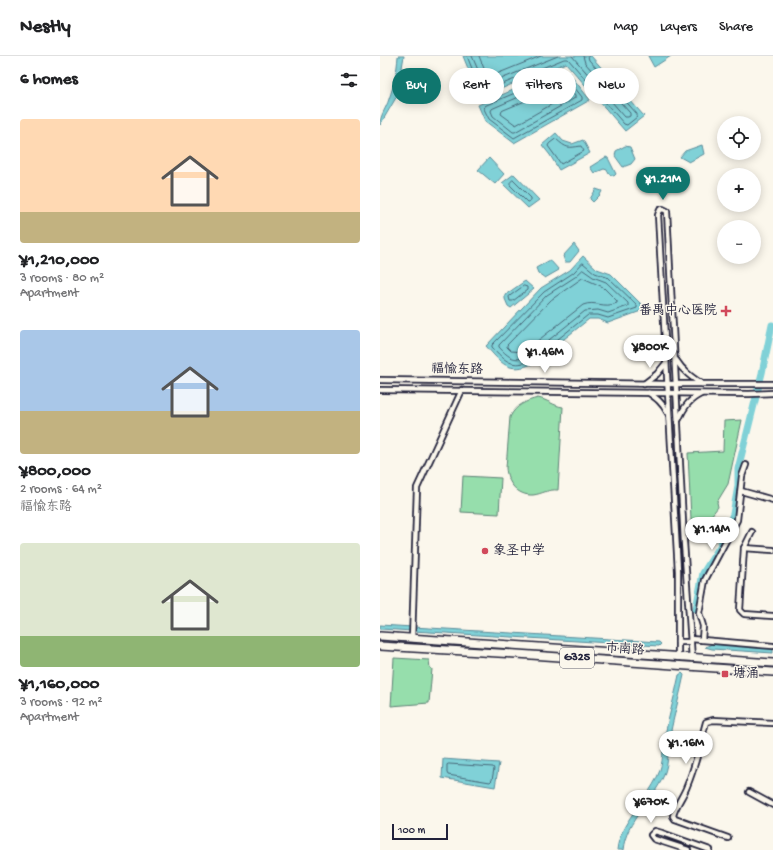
<!DOCTYPE html>
<html lang="en">
<head>
<meta charset="utf-8">
<style>
	:root { --surface:#fff; --page:#f2f2f2; --text:#202124; --muted:#757577; --line:#e0e0e0; --accent:#0f766e }
	body { margin:0; font-family:"Gochi Hand","LXGW WenKai TC",sans-serif; background:var(--page); color:var(--text); height:100vh; display:flex; flex-direction:column; font-size:15px; white-space:nowrap }
	* { box-sizing:border-box; margin:0 }
	p { font-size:13px; color:var(--muted) }
	.icon { flex:none; width:22px; height:22px; fill:none; stroke:currentColor; stroke-width:2; stroke-linecap:round; stroke-linejoin:round }
	.map { position:relative; flex:1; overflow:hidden }
	.sheet { display:flex; flex-direction:column; background:var(--surface); width:380px }
	.sheet>* { flex:none }
	.top-card { position:absolute; left:12px; top:12px; width:321px; height:36px; display:flex; gap:8px }
	.controls { position:absolute; left:337px; top:60px; display:grid; gap:8px }
	.controls a { display:grid; place-items:center; width:44px; height:44px; border-radius:50%; background:var(--surface); box-shadow:0 2px 10px #0003; font-size:20px }
	.scale { position:absolute; left:12px; bottom:10px; width:56px; box-sizing:border-box; padding-left:4px; border:2px solid #22223b; border-top:0; font-size:11px; line-height:14px; white-space:nowrap; color:#22223b; -webkit-text-stroke:3px #fbf7ec; paint-order:stroke }
	.price { position:absolute; translate:-50% -34px; padding:0 9px; border-radius:14px; background:#fff; color:#222; font-size:13px; line-height:26px; filter:drop-shadow(0 1px 2px #0008) }
	.price::after { content:''; position:absolute; left:50%; top:24px; width:12px; height:9px; margin-left:-6px; background:inherit; clip-path:polygon(0 0,100% 0,50% 100%) }
	.price.on { background:var(--accent); color:#fff }
	ul { padding:0; list-style:none }
	li { display:grid; align-content:center; gap:8px; height:212px; padding:0 20px }
	li span { display:grid; place-items:center; height:124px; border-radius:4px; color:#555 }
	li>.icon { margin-inline-start:auto }
	span .icon { width:72px; height:72px; fill:#fffc; stroke-width:1 }
	li b { font-size:17px }
	h2 { display:flex; justify-content:space-between; align-items:center; height:48px; padding:0 20px; font-size:17px }
	.pill { padding:0 14px; border-radius:18px; background:var(--surface); box-shadow:0 2px 10px #0003; font-size:14px; line-height:36px }
	.pill.on { background:var(--accent); color:#fff }
	header { display:flex; align-items:center; gap:24px; box-sizing:border-box; height:56px; padding:0 20px; background:var(--surface); border-bottom:1px solid var(--line) }
	header strong { font-size:19px }
	nav { display:flex; gap:22px; margin-inline-start:auto; font-size:14px }
	main { display:flex; flex:1; min-height:0 }
	.map>svg:first-child { display:block }
</style>
</head>
<body>
<header>
<strong>Nestly</strong>
<nav><a>Map</a><a>Layers</a><a>Share</a></nav>
</header>
<main>
<section class="sheet">
<h2>6 homes<svg class="icon" aria-label="filters" viewBox="0 0 24 24"><path d="M4 7h16M4 17h16"/><circle cx="9" cy="7" r="2"/><circle cx="15" cy="17" r="2"/></svg></h2>
<ul>
<li><span style="background:linear-gradient(#ffd9b3 75%,#c2b280 0)"><svg class="icon" aria-label="home" viewBox="0 0 24 24"><path d="M3 11l9-7 9 7M6 9v11h12V9"/></svg></span><div><b>¥1,210,000</b><p>3 rooms · 80 m²</p><p>Apartment</p></div></li>
<li><span style="background:linear-gradient(#a9c7e8 65%,#c2b280 0)"><svg class="icon" aria-label="home" viewBox="0 0 24 24"><path d="M3 11l9-7 9 7M6 9v11h12V9"/></svg></span><div><b>¥800,000</b><p>2 rooms · 64 m²</p><p>福愉东路</p></div></li>
<li><span style="background:linear-gradient(#dfe7d0 75%,#8fb573 0)"><svg class="icon" aria-label="home" viewBox="0 0 24 24"><path d="M3 11l9-7 9 7M6 9v11h12V9"/></svg></span><div><b>¥1,160,000</b><p>3 rooms · 92 m²</p><p>Apartment</p></div></li>
</ul>
</section>
<div class="map">
<svg width="393" height="794" viewBox="0 0 393 794">
	<rect width="100%" height="100%" fill="#fbf7ec"/>
	<filter id="ink" filterUnits="userSpaceOnUse"><feTurbulence type="fractalNoise" baseFrequency=".025" numOctaves="2"/><feDisplacementMap in="SourceGraphic" scale="8" xChannelSelector="R" yChannelSelector="G"/><feConvolveMatrix kernelMatrix="1 2 1 2 8 2 1 2 1" color-interpolation-filters="sRGB"/></filter>
	<g filter="url(#ink)">
		<g fill="#96deac" stroke="#5c8074">
			<path d="M158,342C168,344 174,350 183,351L178,434C168,433 162,438 153,439C137,440 127,426 126,412L130,361C136,349 146,345 158,342Z"/>
			<polygon points="362,364 348,428 337,446 338,451 327,465 332,470 318,482 312,485 308,397 343,395 344,365"/>
			<polygon points="83,420 121,422 119,458 81,456"/>
			<polygon points="14,602 49,604 50,612 52,613 49,647 11,650"/>
		</g>
		<g fill="#80d1d7" stroke="#5a8b99">
			<path d="M18,0H24L17,40L0,69C0,59 6,53 9,43C14,29 17,15 18,0Z"/>
			<polygon points="83,0 211,0 264,60 245,75 186,7 144,23 100,42"/>
			<polygon points="268,0 291,0 274,11"/>
			<polygon points="185,12 210,44 134,87 105,65 98,49"/>
			<polygon points="176,77 183,85 192,88 203,84 210,97 179,114 170,99 162,89"/>
			<polygon points="322,89 324,98 309,106 300,101 305,95"/>
			<polygon points="245,90 250,91 255,103 251,108 243,111 235,100 236,95"/>
			<polygon points="226,101 228,102 236,118 234,120 229,118 227,114 224,113 214,117 210,111"/>
			<polygon points="109,102 124,118 115,128 98,114"/>
			<polygon points="134,118 159,144 148,152 122,127"/>
			<polygon points="216,133 222,135 220,139 213,146 210,143"/>
			<polygon points="194,188 199,195 190,206 185,206 183,200"/>
			<path d="M203,200L217,213L231,218L262,249L261,255L228,267L218,263H209L154,307C129,319 121,307 106,290L161,232L190,214Z"/>
			<polygon points="170,204 179,214 165,222 158,217 156,212"/>
			<polygon points="145,225 154,233 131,252 128,250 125,243 125,239"/>
			<polygon points="0,569 279,586 281,588 279,590 0,573"/>
			<polygon points="332,588 393,592 393,597 332,593 325,591"/>
			<path d="M302,617L304,619C300,639 294,659 290,679C288,693 289,706 284,719C273,745 246,764 243,794H237C240,765 267,745 278,719C284,707 282,692 285,679C289,659 295,639 299,619Z"/>
			<polygon points="63,703 119,707 115,731 62,722"/>
		</g>
		<g fill="none" stroke-linecap="round" stroke-linejoin="round">
			<g stroke="#486879" stroke-width="1">
				<polyline points="87,0 101,35 103,36 184,3 188,3 244,68 247,69 257,61 257,58 209,4 208,0"/>
				<polyline points="92,0 104,28 106,29 178,0"/>
				<polyline points="99,0 107,20 109,21 161,0"/>
				<polyline points="192,0 245,61 248,61 250,60 250,57 205,7 203,0"/>
				<polygon points="183,17 202,41 202,44 134,82 109,63 104,53 105,50"/>
				<polygon points="181,23 183,24 195,39 195,42 135,76 133,76 113,60 111,55 112,53"/>
				<polygon points="179,31 181,31 186,38 186,40 136,69 121,58 122,55"/>
				<path d="M176,83C187,93 188,92 201,90L204,95L181,108L168,90L169,88Z"/>
				<polygon points="133,124 151,142 151,145 147,146 130,129 130,127"/>
				<path d="M203,207L215,217L229,222L257,249V252L228,262L218,259H208L152,304C132,313 125,305 112,291V289L164,236L193,217Z"/>
				<path d="M203,214L213,221L226,226L248,247V250L228,257L218,254L205,255L149,300C135,306 129,302 119,291V289L167,239L195,221Z"/>
				<path d="M203,222L223,231L237,245V247C223,253 216,244 203,249L146,294L142,296L131,295L127,291V289L171,244Z"/>
				<polygon points="144,230 147,231 147,234 133,245 130,245 129,241"/>
				<polygon points="69,708 113,711 114,713 112,724 110,726 68,719 67,717 67,709"/>
			</g>
			<polyline stroke="#80d1d7" stroke-width="7" points="316,553 323,517 340,490 353,458 358,430 358,413 382,317 392,269"/>
			<defs>
				<g id="minor">
					<path d="M296,304C303,315 311,321 322,328"/>
					<polyline points="0,324 287,328 393,328"/>
					<polyline points="264,328 277,318 286,307"/>
					<polyline points="0,334 369,338 393,337"/>
					<path d="M269,337C276,342 283,347 287,356"/>
					<path d="M299,363C304,351 309,344 321,338"/>
					<polyline points="361,435 393,444"/>
					<polyline points="372,476 364,492 360,554 364,558 393,560"/>
					<polyline points="364,492 393,494"/>
					<polyline points="32,583 37,432 82,334"/>
					<polyline points="311,583 393,590"/>
					<polyline points="322,584 323,570 319,557 325,524 357,464 362,420 366,409"/>
					<polyline points="298,586 311,586"/>
					<polyline points="298,602 298,515 278,159 280,154 283,153 287,155 304,486 312,603"/>
					<polyline points="369,736 393,749"/>
					<path d="M348,782L295,763L293,760C294,752 304,739 307,730C316,709 320,688 326,666L333,664L393,667"/>
					<polyline points="308,794 274,783 271,779 275,775 282,777 330,794"/>
				</g>
				<g id="highway">
					<polyline points="0,580 393,607"/>
					<polyline points="0,590 137,598 393,616"/>
				</g>
			</defs>
			<use href="#minor" stroke="#22223b" stroke-width="8"/>
			<use href="#highway" stroke="#22223b" stroke-width="10"/>
			<use href="#minor" stroke="#fbf7ec" stroke-width="4.5"/>
			<use href="#highway" stroke="#fbf7ec" stroke-width="7"/>
		</g>
	</g>
	<g fill="#d1495b" stroke="#fbf7ec" stroke-width="1.5">
		<path d="M344 249h4v4h4v4h-4v4h-4v-4h-4v-4h4z"/>
		<circle cx="105" cy="495" r="4"/>
		<rect x="341" y="614" width="8" height="8" rx="2"/>
	</g>
	<g text-anchor="middle" dominant-baseline="central" stroke-width="3" stroke-linejoin="round" paint-order="stroke">
		<rect fill="#fbf7ec" stroke="#636270" stroke-width="1" x="180" y="592" width="34" height="20" rx="3"/>
		<g font-size="12" font-weight="bold" fill="#22223b">
			<text x="197" y="602">G325</text>
		</g>
		<g font-size="13" fill="#22223b" stroke="#fbf7ec" text-anchor="start">
			<text x="337" y="255" text-anchor="end">番禺中心医院</text>
			<text x="113" y="495">象圣中学</text>
			<text x="353" y="618">塘涌</text>
		</g>
		<g font-size="13" fill="#22223b" stroke="#fbf7ec">
			<text transform="translate(77 314) rotate(1)">福愉东路</text>
			<text transform="translate(245 594) rotate(4)">市南路</text>
		</g>
	</g>
</svg>
<div class="controls">
<a><svg class="icon" aria-label="locate" viewBox="0 0 24 24"><circle cx="12" cy="12" r="6"/><path d="M12 2v4M12 18v4M2 12h4M18 12h4"/></svg></a>
<a>+</a>
<a>−</a>
</div>
<div class="scale">100 m</div>
<b class="price on" style="left:283px;top:145px">¥1.21M</b>
<b class="price" style="left:270px;top:313px">¥800K</b>
<b class="price" style="left:165px;top:318px">¥1.46M</b>
<b class="price" style="left:332px;top:495px">¥1.14M</b>
<b class="price" style="left:306px;top:709px">¥1.16M</b>
<b class="price" style="left:271px;top:768px">¥670K</b>
<div class="top-card">
<a class="pill on">Buy</a>
<a class="pill">Rent</a>
<a class="pill">Filters</a>
<a class="pill">New</a>
</div>
</div>
</main>
</body>
</html>
